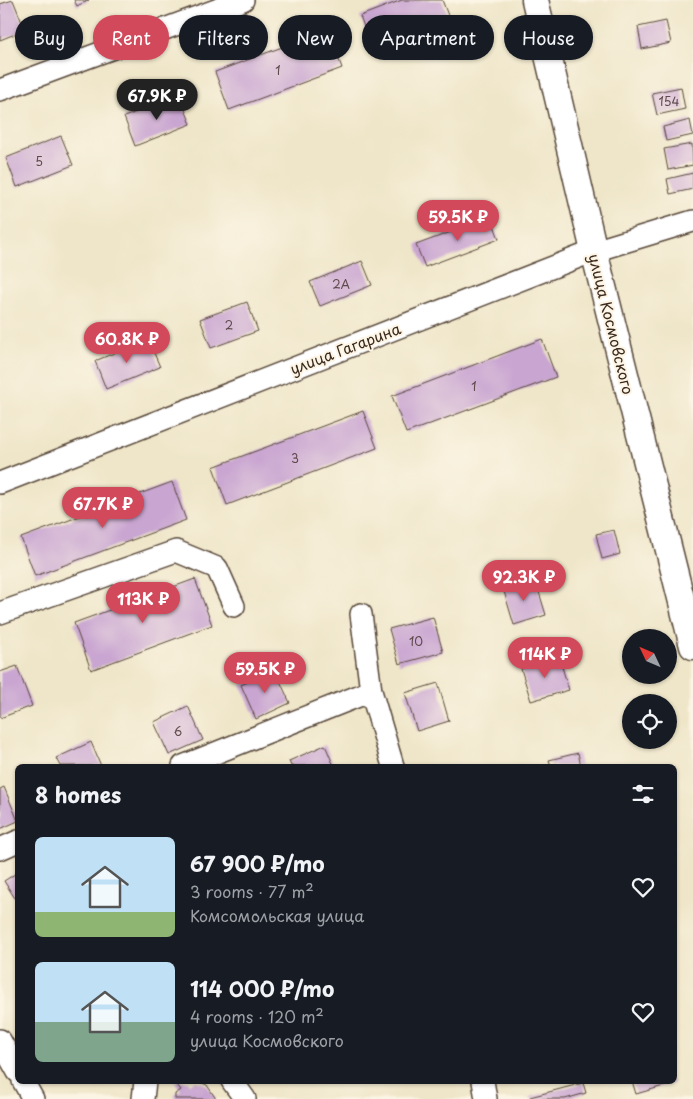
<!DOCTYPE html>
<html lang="en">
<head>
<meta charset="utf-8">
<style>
	:root { --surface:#171b24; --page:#242831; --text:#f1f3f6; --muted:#9ea1a6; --accent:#d1495b }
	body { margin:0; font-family:"Playpen Sans",sans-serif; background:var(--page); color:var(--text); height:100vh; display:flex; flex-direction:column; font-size:19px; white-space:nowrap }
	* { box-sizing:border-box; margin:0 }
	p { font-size:16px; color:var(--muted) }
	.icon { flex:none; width:28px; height:28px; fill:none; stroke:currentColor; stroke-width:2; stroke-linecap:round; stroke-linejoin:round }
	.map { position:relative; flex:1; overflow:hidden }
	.drawer { position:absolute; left:15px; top:764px; width:662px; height:320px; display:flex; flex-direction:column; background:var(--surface); border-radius:8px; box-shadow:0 1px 4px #0004 }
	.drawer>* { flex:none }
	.guide { position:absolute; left:15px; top:15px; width:664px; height:45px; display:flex; gap:10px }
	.needle { width:32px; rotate:314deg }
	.buttons { position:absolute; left:622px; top:629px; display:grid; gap:10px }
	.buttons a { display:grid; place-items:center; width:55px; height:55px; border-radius:50%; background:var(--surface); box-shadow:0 1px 4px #0004; font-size:25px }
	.price { position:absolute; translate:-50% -42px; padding:0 11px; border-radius:18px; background:var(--accent); color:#fff; font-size:16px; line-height:32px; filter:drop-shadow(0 1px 2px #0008) }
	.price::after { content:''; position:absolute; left:50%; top:30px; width:15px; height:11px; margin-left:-8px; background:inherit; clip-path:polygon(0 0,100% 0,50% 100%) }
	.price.current { background:#222; color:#fff }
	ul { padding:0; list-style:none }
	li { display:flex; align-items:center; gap:15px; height:125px; padding:0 20px }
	li span { display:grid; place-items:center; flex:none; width:140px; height:100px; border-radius:8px; color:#555 }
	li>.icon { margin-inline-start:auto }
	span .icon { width:60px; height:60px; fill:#fffc; stroke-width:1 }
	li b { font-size:21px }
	h2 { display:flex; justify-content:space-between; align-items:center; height:60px; padding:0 20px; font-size:21px }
	.chip { padding:0 18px; border-radius:22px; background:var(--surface); box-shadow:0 1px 4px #0004; font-size:18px; line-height:45px }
	.chip.current { background:var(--accent); color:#fff }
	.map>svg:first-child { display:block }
</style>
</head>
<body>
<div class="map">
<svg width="693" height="1099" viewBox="0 0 693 1099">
	<rect width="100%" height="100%" fill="#fcf5e5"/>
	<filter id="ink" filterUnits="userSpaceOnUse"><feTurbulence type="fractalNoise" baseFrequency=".02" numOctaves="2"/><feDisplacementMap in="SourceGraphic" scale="10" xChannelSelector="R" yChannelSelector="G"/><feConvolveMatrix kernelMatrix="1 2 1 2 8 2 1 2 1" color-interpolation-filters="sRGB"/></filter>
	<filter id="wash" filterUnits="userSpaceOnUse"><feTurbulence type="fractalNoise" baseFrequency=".0096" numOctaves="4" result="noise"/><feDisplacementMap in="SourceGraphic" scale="20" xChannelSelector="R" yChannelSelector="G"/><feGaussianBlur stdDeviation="1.12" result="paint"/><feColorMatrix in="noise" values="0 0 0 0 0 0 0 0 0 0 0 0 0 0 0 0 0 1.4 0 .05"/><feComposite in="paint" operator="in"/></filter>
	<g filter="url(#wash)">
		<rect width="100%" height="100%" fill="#efe6c9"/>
		<g id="blocks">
			<g fill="#c9a5d1">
				<polygon points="13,0 25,30 0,40 0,4"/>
				<polygon points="74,0 89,0 77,6"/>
				<polygon points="402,0 442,0 449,18 372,48 360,16"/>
				<polygon points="666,21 671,43 642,49 638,27"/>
				<polygon points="328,30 342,68 229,110 215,72"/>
				<polygon points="681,87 685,109 657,115 652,93"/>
				<polygon points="179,95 191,124 135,146 124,117"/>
				<polygon points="690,120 693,135 666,141 663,127"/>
				<polygon points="61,136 73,165 17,187 6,158"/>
				<polygon points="692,144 693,165 668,170 664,149"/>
				<polygon points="693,173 693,189 670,194 667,179"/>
				<polygon points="491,217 499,239 425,267 416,245"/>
				<polygon points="362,261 372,285 320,306 310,282"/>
				<polygon points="247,302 258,331 211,348 200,319"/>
				<polygon points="148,339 160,367 106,389 95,361"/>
				<polygon points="542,339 556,377 406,433 392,396"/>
				<polygon points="363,411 377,448 227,505 213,467"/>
				<polygon points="172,482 186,520 35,576 21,538"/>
				<polygon points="614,530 620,554 602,559 596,534"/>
				<polygon points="195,579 212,625 91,670 74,623"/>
				<polygon points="535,579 546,615 514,625 503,588"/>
				<polygon points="433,617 443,652 399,664 389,629"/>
				<polygon points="559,657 569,690 531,701 521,669"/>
				<polygon points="17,666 32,706 0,718 0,672"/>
				<polygon points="275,670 290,703 256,719 241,685"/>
				<polygon points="438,683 449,721 417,731 405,693"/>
				<polygon points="188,706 203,740 169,755 154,722"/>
				<polygon points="91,742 101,766 60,766 56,758"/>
				<polygon points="325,745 334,766 291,766 289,761"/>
				<polygon points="578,753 581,766 551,766 549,760"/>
				<polygon points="4,787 18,821 0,829 0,789"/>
				<polygon points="18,872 18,903 4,881"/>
				<polygon points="174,1081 188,1081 190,1084 194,1081 200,1082 207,1085 216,1099 175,1099 175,1094 181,1090"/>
				<polygon points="632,1081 673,1081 674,1083 636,1094"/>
				<polygon points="583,1083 586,1093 565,1099 531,1099 530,1097"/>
			</g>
		</g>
	</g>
	<g filter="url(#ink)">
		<use href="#blocks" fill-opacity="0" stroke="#564638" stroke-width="1"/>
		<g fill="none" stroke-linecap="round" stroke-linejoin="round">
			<defs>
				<g id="minor">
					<polyline points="0,90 243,0"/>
					<polyline points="0,483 594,251 693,221"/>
					<polyline points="0,613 176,551 217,568 234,606"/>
					<polyline points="361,614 371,691 393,766"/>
					<polyline points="183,766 371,691"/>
					<polyline points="0,849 18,841"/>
					<polyline points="0,1040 18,1072"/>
					<polyline points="23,1081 33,1099"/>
					<polyline points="232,1081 245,1099"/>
					<polyline points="483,1081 486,1099"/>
					<polyline points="143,1099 145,1081"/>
				</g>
				<polyline id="major" points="535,0 594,251 693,646"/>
			</defs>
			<use href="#minor" stroke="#564638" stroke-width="24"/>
			<use href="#major" stroke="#564638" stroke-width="29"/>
			<use href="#minor" stroke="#fff" stroke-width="21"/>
			<use href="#major" stroke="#fff" stroke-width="26"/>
		</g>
	</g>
	<g text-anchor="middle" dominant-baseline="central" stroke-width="4" stroke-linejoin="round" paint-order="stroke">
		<g font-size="12" fill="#5e494b">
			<text x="278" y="70">1</text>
			<text x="669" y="101">154</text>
			<text x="39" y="161">5</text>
			<text x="341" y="284">2А</text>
			<text x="229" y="325">2</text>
			<text x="474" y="386">1</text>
			<text x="295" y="458">3</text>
			<text x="416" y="641">10</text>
			<text x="178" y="731">6</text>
		</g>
		<g font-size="15" fill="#3b2a1e" stroke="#fcf5e5">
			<text transform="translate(612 324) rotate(76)">улица Космовского</text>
			<text transform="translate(345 348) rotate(-21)">улица Гагарина</text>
		</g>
	</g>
</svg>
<div class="buttons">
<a><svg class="needle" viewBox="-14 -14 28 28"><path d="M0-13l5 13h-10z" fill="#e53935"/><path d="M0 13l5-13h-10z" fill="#9ea1a6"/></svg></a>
<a><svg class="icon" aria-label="locate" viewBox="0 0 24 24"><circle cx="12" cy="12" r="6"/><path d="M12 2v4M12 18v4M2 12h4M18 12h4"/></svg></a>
</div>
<b class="price current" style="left:157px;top:121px">67.9K ₽</b>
<b class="price" style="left:458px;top:242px">59.5K ₽</b>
<b class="price" style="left:127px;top:364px">60.8K ₽</b>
<b class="price" style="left:103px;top:529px">67.7K ₽</b>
<b class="price" style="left:524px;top:602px">92.3K ₽</b>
<b class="price" style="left:143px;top:624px">113K ₽</b>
<b class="price" style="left:545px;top:679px">114K ₽</b>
<b class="price" style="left:265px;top:694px">59.5K ₽</b>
<div class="guide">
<a class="chip">Buy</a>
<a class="chip current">Rent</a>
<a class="chip">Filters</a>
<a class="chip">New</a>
<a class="chip">Apartment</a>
<a class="chip">House</a>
</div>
<section class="drawer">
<h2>8 homes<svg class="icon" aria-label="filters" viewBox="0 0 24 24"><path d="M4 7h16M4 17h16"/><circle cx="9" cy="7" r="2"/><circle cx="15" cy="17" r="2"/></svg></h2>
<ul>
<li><span style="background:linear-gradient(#bfe0f5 75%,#8fb573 0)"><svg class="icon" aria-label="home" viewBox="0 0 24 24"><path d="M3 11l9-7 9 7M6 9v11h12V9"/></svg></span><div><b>67 900 ₽/mo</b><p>3 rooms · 77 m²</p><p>Комсомольская улица</p></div><svg class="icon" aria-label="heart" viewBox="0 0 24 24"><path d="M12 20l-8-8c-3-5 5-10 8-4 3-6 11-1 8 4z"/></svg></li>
<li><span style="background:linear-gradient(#bfe0f5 60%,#7fa58c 0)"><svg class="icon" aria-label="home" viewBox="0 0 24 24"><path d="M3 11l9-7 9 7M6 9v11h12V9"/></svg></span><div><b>114 000 ₽/mo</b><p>4 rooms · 120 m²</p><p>улица Космовского</p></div><svg class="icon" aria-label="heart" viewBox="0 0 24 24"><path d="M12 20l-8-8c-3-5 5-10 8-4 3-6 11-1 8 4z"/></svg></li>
</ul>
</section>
</div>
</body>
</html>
